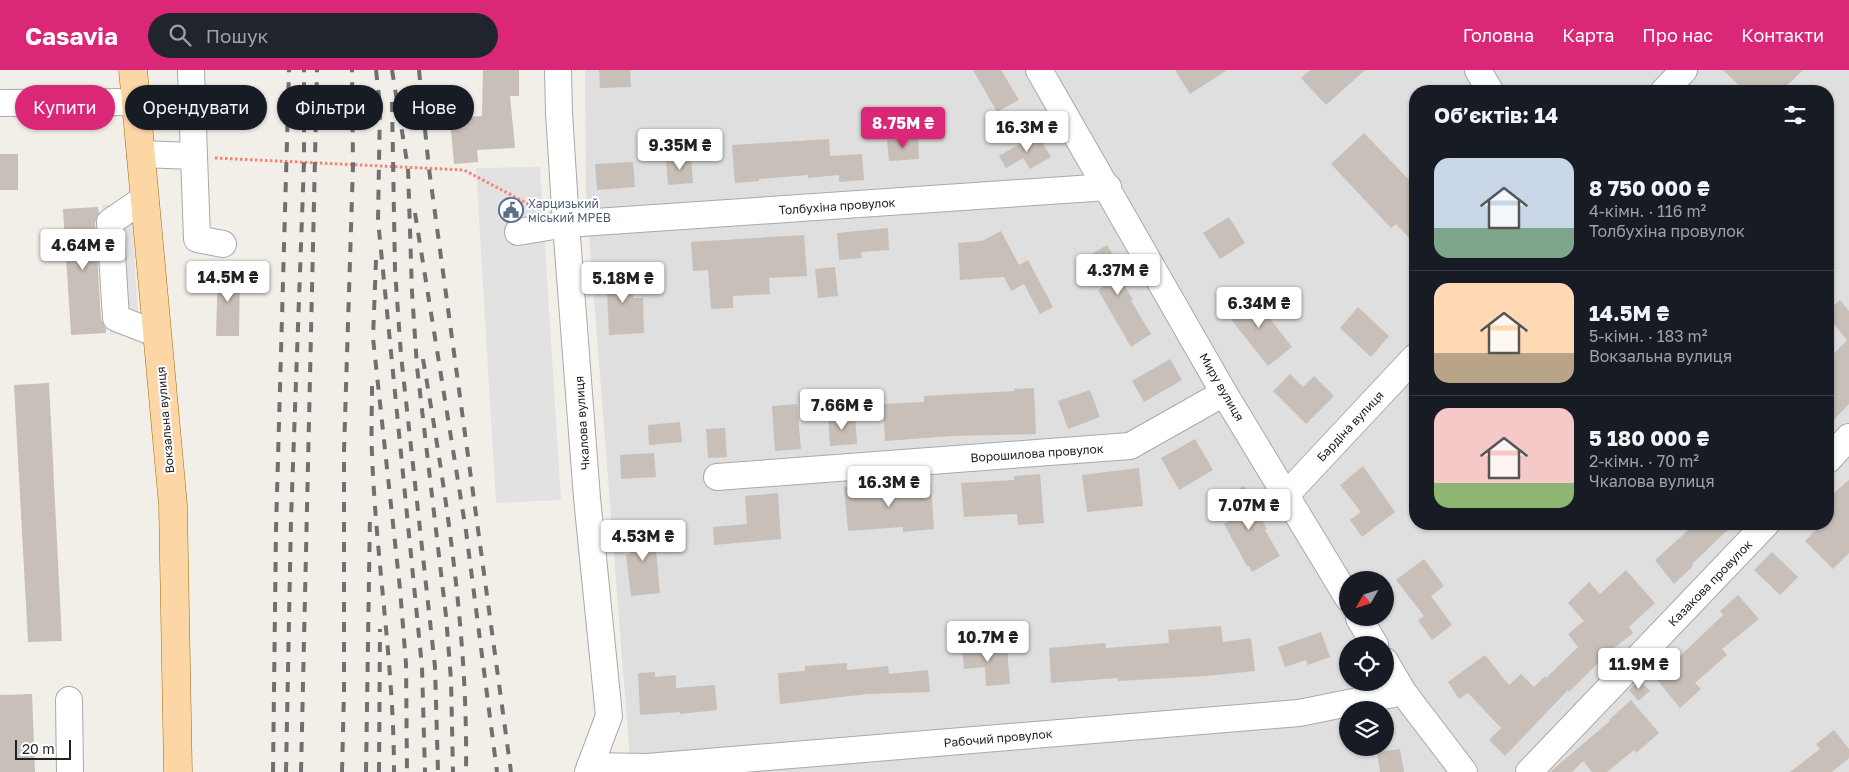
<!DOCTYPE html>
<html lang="uk">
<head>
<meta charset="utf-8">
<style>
	:root { --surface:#171b24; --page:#20242c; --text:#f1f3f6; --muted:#9ea1a6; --line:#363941; --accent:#db2777 }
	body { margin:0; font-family:"Golos Text",sans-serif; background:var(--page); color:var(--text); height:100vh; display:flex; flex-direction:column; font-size:19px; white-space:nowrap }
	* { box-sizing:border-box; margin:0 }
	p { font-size:16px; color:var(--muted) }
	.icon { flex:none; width:28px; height:28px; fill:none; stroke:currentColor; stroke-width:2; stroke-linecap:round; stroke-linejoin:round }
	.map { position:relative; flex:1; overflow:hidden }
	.drawer { position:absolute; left:1409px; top:15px; width:425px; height:445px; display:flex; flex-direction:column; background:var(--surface); border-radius:20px; box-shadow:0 1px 4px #0004 }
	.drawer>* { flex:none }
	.top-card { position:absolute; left:15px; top:15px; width:475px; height:45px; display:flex; gap:10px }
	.needle { width:32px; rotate:231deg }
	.buttons { position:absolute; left:1339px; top:501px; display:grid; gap:10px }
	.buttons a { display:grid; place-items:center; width:55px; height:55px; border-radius:50%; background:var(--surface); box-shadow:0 1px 4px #0004; font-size:25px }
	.scale { position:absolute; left:15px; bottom:12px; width:56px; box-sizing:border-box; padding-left:5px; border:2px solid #222; border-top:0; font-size:14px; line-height:18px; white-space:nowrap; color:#222; -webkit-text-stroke:4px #fff; paint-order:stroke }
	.price { position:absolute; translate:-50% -42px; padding:0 11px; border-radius:5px; background:#fff; color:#222; font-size:16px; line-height:32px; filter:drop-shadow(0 1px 2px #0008) }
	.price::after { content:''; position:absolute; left:50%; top:30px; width:15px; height:11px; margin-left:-8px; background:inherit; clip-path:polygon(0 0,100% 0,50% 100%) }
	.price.selected { background:var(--accent); color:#fff }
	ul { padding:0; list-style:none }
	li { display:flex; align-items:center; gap:15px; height:125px; padding:0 25px }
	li+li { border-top:1px solid var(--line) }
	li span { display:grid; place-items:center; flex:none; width:140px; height:100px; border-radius:15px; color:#555 }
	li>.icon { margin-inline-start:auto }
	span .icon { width:60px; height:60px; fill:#fffc; stroke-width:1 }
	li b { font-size:21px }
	h2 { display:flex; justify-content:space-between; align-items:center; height:60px; padding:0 25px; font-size:21px }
	.tag { padding:0 18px; border-radius:22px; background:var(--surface); box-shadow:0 1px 4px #0004; font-size:18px; line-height:45px }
	.tag.selected { background:var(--accent); color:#fff }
	header { display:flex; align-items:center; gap:30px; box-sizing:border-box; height:70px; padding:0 25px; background:var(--accent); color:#fff }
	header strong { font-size:24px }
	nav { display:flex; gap:28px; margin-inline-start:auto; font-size:18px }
	.search { width:350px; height:45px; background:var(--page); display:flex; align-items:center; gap:12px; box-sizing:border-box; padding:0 18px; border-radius:28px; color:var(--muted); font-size:19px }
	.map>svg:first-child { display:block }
</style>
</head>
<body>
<header>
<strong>Casavia</strong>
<div class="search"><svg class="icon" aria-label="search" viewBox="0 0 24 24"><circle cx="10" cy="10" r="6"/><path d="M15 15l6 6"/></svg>Пошук</div>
<nav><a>Головна</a><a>Карта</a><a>Про нас</a><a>Контакти</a></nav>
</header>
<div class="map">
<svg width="1849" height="702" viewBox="0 0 1849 702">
	<rect width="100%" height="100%" fill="#f2efe9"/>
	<path fill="#e0dfdf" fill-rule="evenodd" d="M585,0H1849V702H631L586,126ZM1415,21H1828V454H1415ZM1348,510H1385V548H1348ZM1348,575H1385V612H1348ZM1348,640H1385V678H1348Z"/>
	<g fill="#e2e2e2">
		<polygon points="540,97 561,430 496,433 476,98"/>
		<polygon points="131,133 139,263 110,265 102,135"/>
	</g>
	<g fill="#c7bfb8">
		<polygon points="483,0 519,0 519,26 510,26 515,78 477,80 478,92 454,94 450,48 482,46"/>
		<polygon points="599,0 630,0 631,17 600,18"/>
		<polygon points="973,0 1001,0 1019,30 997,42"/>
		<polygon points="1175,0 1227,0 1190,24"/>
		<polygon points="1310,0 1365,0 1326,35 1301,8"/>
		<polygon points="1723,0 1803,0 1781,21 1745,21"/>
		<polygon points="1364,63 1415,116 1415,174 1396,154 1391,158 1331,94"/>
		<polygon points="1037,64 1051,87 1030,99 1023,88 1006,98 999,86"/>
		<polygon points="918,68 919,89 889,91 887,70"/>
		<polygon points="829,69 830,86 862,84 864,110 839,112 839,105 808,108 808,105 759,109 759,111 735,113 732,75"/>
		<rect x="0" y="84" width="18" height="36"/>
		<polygon points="691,87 693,113 668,115 666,89"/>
		<polygon points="633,92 635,117 597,120 595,94"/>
		<polygon points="98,137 99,143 95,153 101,249 106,259 106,263 71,265 63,139"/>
		<polygon points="1229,147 1245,173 1220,189 1203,163"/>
		<polygon points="888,158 889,180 861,182 862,188 839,190 837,163"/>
		<polygon points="1001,161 1019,195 1028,190 1053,237 1040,244 1024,214 1011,221 1004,207 960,210 958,173 982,171"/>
		<polygon points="804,165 807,206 769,208 770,224 733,226 733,238 711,239 708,200 693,201 691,172"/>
		<polygon points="1107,175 1119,195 1115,198 1133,230 1131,231 1151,264 1131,277 1098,220 1104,216 1086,187"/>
		<polygon points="835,197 838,226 818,228 815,199"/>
		<polygon points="218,198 240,200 239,266 216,266"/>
		<polygon points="631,200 633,228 643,228 644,263 609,265 607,221 603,222 602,202"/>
		<polygon points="1250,223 1292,277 1268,296 1225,242"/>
		<polygon points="1840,230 1849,241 1849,334 1828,356 1828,290 1847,270 1828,247 1828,241"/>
		<polygon points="1358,237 1389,266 1371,287 1340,258"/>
		<polygon points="1170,289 1182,310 1144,332 1132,311"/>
		<polygon points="1290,304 1303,317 1314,306 1334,326 1306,354 1273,321"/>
		<polygon points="49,313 62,571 28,572 14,315"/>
		<polygon points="1034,318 1036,364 952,366 885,371 883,334 924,332 924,326 1015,321 1014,319"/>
		<polygon points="1090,320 1100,347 1068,359 1058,331"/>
		<polygon points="797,334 801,379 775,381 772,336"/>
		<polygon points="855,345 857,374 830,376 828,347"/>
		<polygon points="680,352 682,372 649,375 648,355"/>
		<polygon points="725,358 727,387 708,388 706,359"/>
		<polygon points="1195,369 1213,400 1179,420 1161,388"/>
		<polygon points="654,383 656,407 621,409 620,385"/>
		<polygon points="1363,396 1395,442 1362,467 1350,450 1361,442 1340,415"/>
		<polygon points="1139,398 1143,436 1087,442 1082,405"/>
		<polygon points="1040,404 1044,453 1018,455 1017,444 964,447 961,413 1014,410 1014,406"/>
		<polygon points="1849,410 1849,483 1833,499 1805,471 1822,454 1828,454 1828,449 1834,442 1828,433 1828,428"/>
		<polygon points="873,415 873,420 931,415 934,459 903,462 903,457 848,461 844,417"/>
		<polygon points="1244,416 1252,429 1250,430 1267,459 1265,460 1280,486 1252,502 1249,496 1247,496 1224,454 1234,448 1223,428"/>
		<polygon points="778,423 781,469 714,475 713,457 747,454 745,426"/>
		<polygon points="1695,454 1734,454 1692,494 1693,496 1674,514 1655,490"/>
		<polygon points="654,457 660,523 631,526 626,485 630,484 629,458"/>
		<polygon points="1772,482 1798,507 1780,525 1754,500"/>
		<polygon points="1424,489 1444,516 1431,526 1452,555 1432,570 1418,550 1424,546 1396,510"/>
		<polygon points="1626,500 1655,533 1629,557 1633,563 1608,583 1569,622 1568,620 1505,686 1489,670 1501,658 1468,623 1459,629 1448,612 1485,585 1509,615 1521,604 1534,617 1545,606 1546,608 1578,577 1568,564 1584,551 1568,533 1589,512 1600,524"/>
		<polygon points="1738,525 1759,549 1722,579 1727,585 1695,613 1701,619 1680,638 1654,606 1675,588 1676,590 1723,545 1720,541"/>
		<polygon points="1221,556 1223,572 1251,568 1255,601 1206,606 1118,611 1118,608 1051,613 1049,578 1105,573 1106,578 1169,573 1168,560"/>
		<polygon points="1321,562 1330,587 1308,595 1306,590 1285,597 1278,577"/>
		<polygon points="978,574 979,579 1007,577 1010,614 986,616 985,597 964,599 962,575"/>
		<polygon points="847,593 847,600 888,596 889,604 928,600 930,622 868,624 780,634 778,603 805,601 805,596"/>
		<polygon points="655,602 655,607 676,605 676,618 715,615 717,640 680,644 680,642 640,645 638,603"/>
		<polygon points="1639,609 1650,621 1638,631 1629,620"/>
		<polygon points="32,624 35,702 0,702 0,625"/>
		<polygon points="1631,630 1659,663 1636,683 1634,680 1607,702 1592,702 1583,691 1572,702 1550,702 1610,651 1609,650"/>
		<polygon points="1834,660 1849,679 1849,688 1832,702 1790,702 1820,679 1816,674"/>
		<polygon points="1400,679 1404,702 1380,702 1377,682"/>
	</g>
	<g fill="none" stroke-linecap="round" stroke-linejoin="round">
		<defs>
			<g id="minor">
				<polyline points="191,0 194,86"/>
				<polyline points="558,0 559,43 566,154 587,428 609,646 588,702"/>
				<polyline points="1039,0 1224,323 1348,528"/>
				<polyline points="1478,0 1490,21"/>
				<polyline points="1664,21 1684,0"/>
				<polyline points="0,33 136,32"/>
				<polyline points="140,84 194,86 197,169 223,174"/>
				<polyline points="145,128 110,152 116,248 157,264"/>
				<polyline points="518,162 566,154 1108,117"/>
				<polyline points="1828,390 1849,367"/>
				<polyline points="717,407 1130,376 1224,323"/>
				<polyline points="1286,425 1415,287"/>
				<polyline points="1359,548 1375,575"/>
				<polyline points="1385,591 1403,622 1464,702"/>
				<polyline points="69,630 70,702"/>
				<polyline points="590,696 647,697 1299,643 1403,622"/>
				<polyline points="1529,702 1766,454"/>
			</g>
			<polyline id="major" points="133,0 173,435 178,702"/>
		</defs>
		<use href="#minor" stroke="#a9a9a9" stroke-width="28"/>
		<use href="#major" stroke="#a06b00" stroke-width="29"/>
		<polyline stroke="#fa8072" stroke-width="3" stroke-dasharray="2.5 2.5" stroke-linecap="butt" points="215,88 464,100 534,137"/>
		<use href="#minor" stroke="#fff" stroke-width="26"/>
		<use href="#major" stroke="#fcd6a4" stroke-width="28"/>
		<g stroke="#707070" stroke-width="4" stroke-dasharray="10 10" stroke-linecap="butt">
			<polyline points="376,0 380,35 378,150 422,597 425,702"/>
			<polyline points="392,0 408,98 412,222 417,297 446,546 451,610 453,702"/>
			<polyline points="419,0 429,99 511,702"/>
			<polyline points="392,32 395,200 401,285 435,597 438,702"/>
			<polyline points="415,143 466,461 497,702"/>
			<polyline points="376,190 373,268 400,519 406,594 407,702"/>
			<path d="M423,289C446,425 468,563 466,702"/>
			<path d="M372,316C372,338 371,361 372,384C376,490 394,595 394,702"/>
			<polyline points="273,702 276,459 289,0"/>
			<polyline points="286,702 291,449 304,92 304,0"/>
			<polyline points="301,702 317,0"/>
			<polyline points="342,702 344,621 344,381 353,95 352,0"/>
			<polyline points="366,702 370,443"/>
			<polyline points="379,702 380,559"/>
		</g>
	</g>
	<defs>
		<symbol id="civic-ring" viewBox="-11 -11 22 22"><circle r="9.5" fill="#fff" stroke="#5c6f8a" stroke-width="1.5"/><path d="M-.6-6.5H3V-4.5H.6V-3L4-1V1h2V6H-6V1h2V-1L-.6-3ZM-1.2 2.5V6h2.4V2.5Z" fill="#5c6f8a"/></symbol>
	</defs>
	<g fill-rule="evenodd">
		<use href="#civic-ring" x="497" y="126" width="28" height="28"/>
	</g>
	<g text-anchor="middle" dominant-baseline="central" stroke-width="4" stroke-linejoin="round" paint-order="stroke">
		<g font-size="12" fill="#4e5e75" stroke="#fff" text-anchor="start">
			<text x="528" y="133">Харцизький<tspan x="528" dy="14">міський МРЕВ</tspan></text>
		</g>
		<g font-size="12" fill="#222" stroke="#fff">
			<text transform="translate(837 136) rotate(-4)">Толбухіна провулок</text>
			<text transform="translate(1222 317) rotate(60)">Миру вулиця</text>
			<text transform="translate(165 350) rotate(-95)">Вокзальна вулиця</text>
			<text transform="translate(582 353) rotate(-94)">Чкалова вулиця</text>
			<text transform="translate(1350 356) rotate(-47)">Бардіна вулиця</text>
			<text transform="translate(1037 383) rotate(-4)">Ворошилова провулок</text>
			<text transform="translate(1710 513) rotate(-46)">Казакова провулок</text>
			<text transform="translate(998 668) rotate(-5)">Рабочий провулок</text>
		</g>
	</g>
</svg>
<div class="buttons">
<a><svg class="needle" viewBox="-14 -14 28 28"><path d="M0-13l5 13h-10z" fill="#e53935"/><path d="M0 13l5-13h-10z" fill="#9ea1a6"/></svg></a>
<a><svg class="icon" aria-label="locate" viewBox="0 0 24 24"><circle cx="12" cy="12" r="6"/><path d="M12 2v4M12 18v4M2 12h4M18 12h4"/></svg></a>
<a><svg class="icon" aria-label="layers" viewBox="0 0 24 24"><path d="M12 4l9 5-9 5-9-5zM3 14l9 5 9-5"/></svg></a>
</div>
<div class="scale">20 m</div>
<b class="price selected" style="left:903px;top:79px">8.75M ₴</b>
<b class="price" style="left:1027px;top:83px">16.3M ₴</b>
<b class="price" style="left:680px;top:101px">9.35M ₴</b>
<b class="price" style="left:83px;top:201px">4.64M ₴</b>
<b class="price" style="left:1118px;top:226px">4.37M ₴</b>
<b class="price" style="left:228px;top:233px">14.5M ₴</b>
<b class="price" style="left:623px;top:234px">5.18M ₴</b>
<b class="price" style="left:1259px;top:259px">6.34M ₴</b>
<b class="price" style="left:842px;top:361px">7.66M ₴</b>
<b class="price" style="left:889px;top:438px">16.3M ₴</b>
<b class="price" style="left:1249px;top:461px">7.07M ₴</b>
<b class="price" style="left:643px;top:492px">4.53M ₴</b>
<b class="price" style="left:988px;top:593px">10.7M ₴</b>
<b class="price" style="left:1639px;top:620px">11.9M ₴</b>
<div class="top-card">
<a class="tag selected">Купити</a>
<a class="tag">Орендувати</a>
<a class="tag">Фільтри</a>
<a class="tag">Нове</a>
</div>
<section class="drawer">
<h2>Об’єктів: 14<svg class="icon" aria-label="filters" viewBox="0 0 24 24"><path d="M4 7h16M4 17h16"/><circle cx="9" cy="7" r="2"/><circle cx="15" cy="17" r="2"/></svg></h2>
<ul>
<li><span style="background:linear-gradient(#c9d6e8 70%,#7fa58c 0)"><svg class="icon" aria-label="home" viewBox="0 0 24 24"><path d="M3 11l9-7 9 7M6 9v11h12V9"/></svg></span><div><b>8 750 000 ₴</b><p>4-кімн. · 116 m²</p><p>Толбухіна провулок</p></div></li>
<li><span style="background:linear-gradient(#ffd9b3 70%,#b9a48a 0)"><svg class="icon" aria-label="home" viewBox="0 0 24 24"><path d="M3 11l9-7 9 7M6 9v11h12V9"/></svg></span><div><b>14.5M ₴</b><p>5-кімн. · 183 m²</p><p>Вокзальна вулиця</p></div></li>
<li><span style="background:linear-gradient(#f6c9c9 75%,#8fb573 0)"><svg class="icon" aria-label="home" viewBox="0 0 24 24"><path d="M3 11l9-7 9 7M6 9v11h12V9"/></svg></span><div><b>5 180 000 ₴</b><p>2-кімн. · 70 m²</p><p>Чкалова вулиця</p></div></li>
</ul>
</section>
</div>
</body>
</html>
